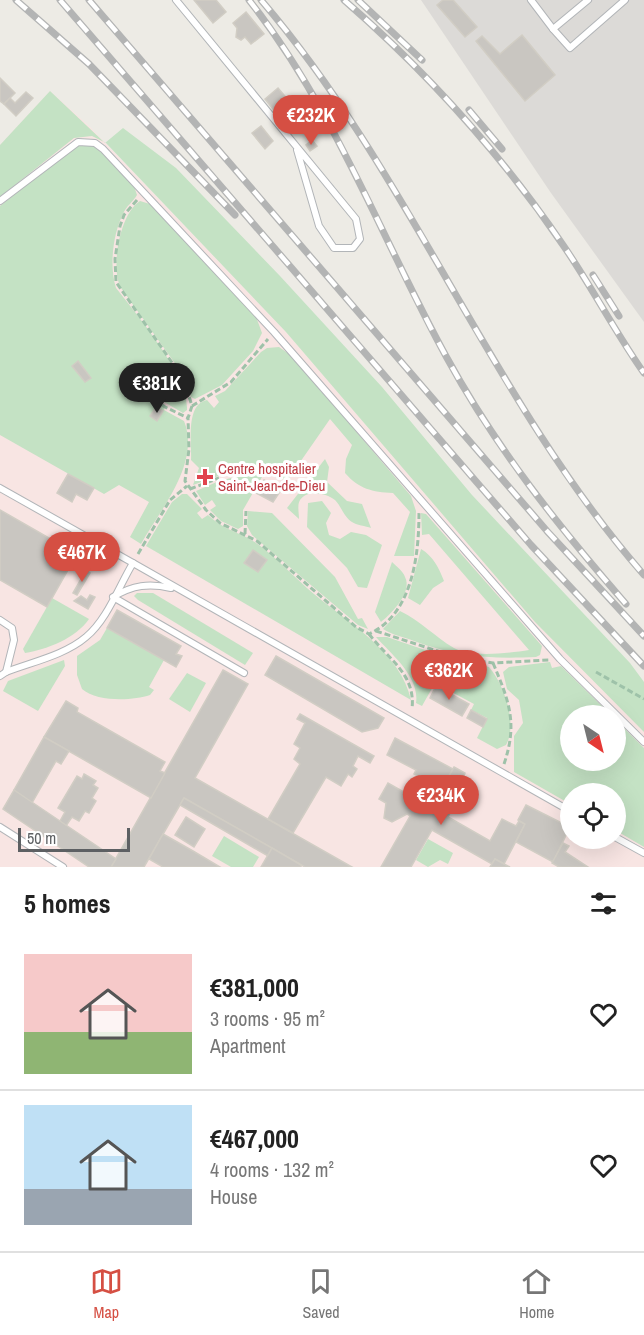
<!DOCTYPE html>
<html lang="en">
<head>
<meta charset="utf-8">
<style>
	:root { --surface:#fff; --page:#f6f6f6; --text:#222; --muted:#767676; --line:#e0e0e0; --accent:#d54f43 }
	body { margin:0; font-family:"Archivo Narrow",sans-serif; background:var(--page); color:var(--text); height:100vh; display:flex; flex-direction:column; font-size:22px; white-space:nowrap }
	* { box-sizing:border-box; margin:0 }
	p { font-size:20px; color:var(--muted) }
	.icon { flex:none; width:33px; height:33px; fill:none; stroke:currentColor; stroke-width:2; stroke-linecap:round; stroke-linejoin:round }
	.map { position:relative; height:867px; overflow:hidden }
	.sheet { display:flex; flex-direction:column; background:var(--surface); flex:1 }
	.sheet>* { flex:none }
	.needle { width:39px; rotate:145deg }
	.tools { position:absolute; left:560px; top:705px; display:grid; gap:12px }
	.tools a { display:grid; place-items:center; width:66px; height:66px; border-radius:50%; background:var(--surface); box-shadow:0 6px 24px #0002; font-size:30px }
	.scale { position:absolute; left:18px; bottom:15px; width:112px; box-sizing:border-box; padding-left:6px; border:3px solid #5d6063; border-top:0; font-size:16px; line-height:21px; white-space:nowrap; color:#5d6063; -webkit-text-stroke:4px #fff; paint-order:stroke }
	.price { position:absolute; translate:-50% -51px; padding:0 14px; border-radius:21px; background:var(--accent); color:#fff; font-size:20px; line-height:39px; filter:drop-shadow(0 2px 3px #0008) }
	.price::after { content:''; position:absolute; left:50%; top:36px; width:18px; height:14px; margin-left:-9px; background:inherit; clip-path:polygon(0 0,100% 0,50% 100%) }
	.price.selected { background:#222; color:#fff }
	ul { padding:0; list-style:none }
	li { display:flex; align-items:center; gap:18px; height:150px; padding:0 24px }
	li+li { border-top:2px solid var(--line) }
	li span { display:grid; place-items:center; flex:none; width:168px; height:120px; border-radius:0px; color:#555 }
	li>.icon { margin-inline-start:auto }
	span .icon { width:72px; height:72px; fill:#fffc; stroke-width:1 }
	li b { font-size:26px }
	h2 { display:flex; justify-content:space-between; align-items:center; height:72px; padding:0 24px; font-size:26px }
	.dock { display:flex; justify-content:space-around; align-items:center; height:84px; border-top:2px solid var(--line); background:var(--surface); font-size:16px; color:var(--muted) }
	.dock a { display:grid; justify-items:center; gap:3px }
	.dock .selected { color:var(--accent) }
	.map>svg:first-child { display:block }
</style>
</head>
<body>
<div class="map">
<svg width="644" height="867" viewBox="0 0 644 867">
	<rect width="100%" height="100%" fill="#edebe5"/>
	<polygon fill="#dcdad7" points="421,0 644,0 644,322 551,193"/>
	<path fill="#f8e5e3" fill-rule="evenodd" d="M50,91L90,127L286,332L535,622L644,731V867H0V145ZM570,716H615V760H570ZM570,794H615V838H570Z"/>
	<g fill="#c4e2c4">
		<polygon points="50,91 105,143 123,128 176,168 280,276 382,387 472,495 630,663 644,682 644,732 535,622 286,332 106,143 92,136 74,138 0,197 0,145"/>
		<path d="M77,145H91L97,148L134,186L137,195C133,202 126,206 123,214C113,234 109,266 116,288C137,315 189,376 187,410L183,413L147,392L145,394L165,406L164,410L184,421C201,463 160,510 141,544L130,537L149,502L119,485L104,494L0,435V206Z"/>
		<path d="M140,201L150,204L255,314L262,333L253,351L222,385L195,399L191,397L179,369L121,288C110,268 120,213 140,201Z"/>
		<path d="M279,347L292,356L411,496L416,511L414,556H394L410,512L393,493C372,492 359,489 345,473L346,459L352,445L330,419L287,481L247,466L193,485L199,468L191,460C192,444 185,404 207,400L214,408L219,402L215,396L225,391L261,352L267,348Z"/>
		<path d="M325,459L329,467L327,482L347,501L362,504L371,528C366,526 356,525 352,522C344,517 341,506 335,500C327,493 307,489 300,500C297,505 299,513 299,519L287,508Z"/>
		<polygon points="251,473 262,477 243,510 243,526 238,529 221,521 210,510 216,506 212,500 205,505 196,491 219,481"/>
		<path d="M182,494H187L202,509L197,513L202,519L208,515C226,532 242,532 259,545C278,559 295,578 314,594C349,623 401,653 411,700L146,546L172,502Z"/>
		<polygon points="322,501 331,513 326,523 329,535 340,539 351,532 366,535 382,545 367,588 358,587 347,568 307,527 308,503"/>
		<polygon points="248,511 272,513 335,577 358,619 362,618 368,629 358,625 252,535 247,526"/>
		<path d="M421,513L426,514L542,646L540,655L536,657C490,659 458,657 414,641C404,637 392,635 383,629L400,611C421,621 435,637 454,648C471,658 510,653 529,650L429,534L422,535Z"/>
		<path d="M421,549C433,556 439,568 444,581L433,588L420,605L408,598Z"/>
		<path d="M392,562C396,566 403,571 405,577C413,592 391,614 381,622L375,612Z"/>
		<polygon points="137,593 153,593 253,653 245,665 138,600 134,596"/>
		<path d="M52,598L89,619C76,638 48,649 25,653L23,649Z"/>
		<path d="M107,628L164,660L149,687L154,690L150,695C132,701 97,702 82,689L77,675V656L100,640Z"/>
		<path d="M376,637H387L428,651L489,667C504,684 518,724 506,745L497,749L477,738L487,718L471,710L474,704L435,683L422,706L416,703C420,677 392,655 376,637Z"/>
		<polygon points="64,660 65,666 38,711 3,691 8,681"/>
		<polygon points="550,662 552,668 561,666 611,715 570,716 570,760 615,760 615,719 644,748 644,847 615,830 615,794 570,794 570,804 514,772 514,736 523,723 519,700 507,689 503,672 509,667"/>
		<polygon points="187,673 206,683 190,712 169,699"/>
		<polygon points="224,836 259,857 253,867 231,867 212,856"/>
		<polygon points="428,839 453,853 448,864 440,860 428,867 416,860"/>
	</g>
	<g fill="#c9c6c1" stroke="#d1cdc4" stroke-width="1.5">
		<polygon points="194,0 216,0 226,12 213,23"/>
		<polygon points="443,0 453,0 477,27 465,37 437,5"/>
		<polygon points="246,12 264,34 251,44 245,37 241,40 236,37 237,28 233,23"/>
		<polygon points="522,35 555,75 525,101 476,41 482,36 500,54"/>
		<polygon points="0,78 15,93 4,104 0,101"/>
		<polygon points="278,88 304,119 290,130 265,99"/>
		<polygon points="26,92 33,98 16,116 4,104 10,98 15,103"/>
		<polygon points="261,126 273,141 265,149 252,133"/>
		<polygon points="312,140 317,146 310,151 306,145"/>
		<polygon points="78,361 91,378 85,382 72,366"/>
		<polygon points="156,407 163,411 157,421 150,416"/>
		<polygon points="68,474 94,488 87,500 76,494 72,502 57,493"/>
		<polygon points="264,480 281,490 273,502 256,493"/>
		<polygon points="0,510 77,554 47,607 0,580"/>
		<polygon points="253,550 267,560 258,572 244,563"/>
		<polygon points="86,570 90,573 77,595 73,593"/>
		<polygon points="90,595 95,597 88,609 74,601 81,596 87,600"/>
		<polygon points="117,610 181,646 176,654 182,656 176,667 107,628"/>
		<polygon points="276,656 384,718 378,728 362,732 265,675"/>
		<polygon points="223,670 248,684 195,778 352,867 305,867 184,798 144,867 111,867"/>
		<polygon points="436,686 469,704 462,716 430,698"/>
		<polygon points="66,701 78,708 77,712 165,762 160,771 165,773 151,798 44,737"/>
		<polygon points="471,710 487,719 483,727 467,718"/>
		<polygon points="300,714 374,756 370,763 358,756 353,766 357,769 352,777 348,774 341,786 326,777 293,833 268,819 300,764 294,759 300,748 294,744 305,723 297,719"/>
		<polygon points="44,737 69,751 61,764 56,761 32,803 14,790"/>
		<polygon points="395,738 453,769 442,788 414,774 416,770 387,755"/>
		<polygon points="454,767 465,773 460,787 455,791 459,794 448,817 490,841 502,819 516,826 519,821 525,824 504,864 495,859 492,864 432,830 411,867 381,867 410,816 407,814 392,822 384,818 386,803 379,799 388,783 432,808"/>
		<polygon points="84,774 96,781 93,785 98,788 92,798 96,801 89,813 85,811 79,821 72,817 66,826 60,821 65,812 58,808 77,776 82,779"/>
		<polygon points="14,790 116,859 111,867 89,867 3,809"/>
		<polygon points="184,798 272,848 268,856 180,805"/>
		<polygon points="526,805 570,827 553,862 516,842 525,824 518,820"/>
		<polygon points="186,817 205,829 194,847 175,835"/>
		<polygon points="163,834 193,851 220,867 163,867 149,859"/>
		<polygon points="563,843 569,846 565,852 588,867 559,867 552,863"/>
		<polygon points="272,848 301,865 301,867 261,867"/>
		<polygon points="495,859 504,864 510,867 490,867"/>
	</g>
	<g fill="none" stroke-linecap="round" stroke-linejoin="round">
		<defs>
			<g id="service">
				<polyline points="176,0 356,219 360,239 353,248 334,248 319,226 297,150"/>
				<polyline points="531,0 553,29"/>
				<polyline points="588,0 553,29 570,48 625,0"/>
				<polyline points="0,201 78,142 95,143 103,149 274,332 560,659 644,742"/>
				<polyline points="0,488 133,563"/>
				<path d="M171,588C149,583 133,585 113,597L244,673"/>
				<polyline points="0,620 12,628 14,640 6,672 0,676"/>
				<path d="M6,672C32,662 65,655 86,637C107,620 119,586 133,563L570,811"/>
				<polyline points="0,827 63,867"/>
				<polyline points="615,837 644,853"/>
			</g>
		</defs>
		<use href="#service" stroke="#b2b5b8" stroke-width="8"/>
		<g stroke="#9ec2a9" stroke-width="3" stroke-dasharray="6 3" stroke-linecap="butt">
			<path d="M137,200L124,215L120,226L115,259L116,282L173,364L187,390L192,406L188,418L189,449L185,481L206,510L220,523L257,541L356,627L369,634C413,614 419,554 419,512"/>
			<polyline points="148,394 165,407 188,418"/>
			<polyline points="192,406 231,382 268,339"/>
			<polyline points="190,489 219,478"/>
			<polyline points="245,534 246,511"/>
			<polyline points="138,554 170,500 187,486"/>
			<polyline points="376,631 459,658 493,663 549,660"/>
			<path d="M369,634C388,659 416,674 412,709"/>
			<path d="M493,663C509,701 518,723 504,764"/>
			<polyline points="596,672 644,699"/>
		</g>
		<use href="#service" stroke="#fff" stroke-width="6"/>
		<defs>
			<g id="rail">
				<polyline points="16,0 89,64 235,215"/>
				<polyline points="60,0 531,545 644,666"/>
				<polyline points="89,0 547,531 644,636"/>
				<path d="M249,0C335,109 381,238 447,358C496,448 559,527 626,604"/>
				<path d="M261,0C412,176 491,400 644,575"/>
				<path d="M344,0C427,72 501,154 563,245C592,287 615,332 644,373"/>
				<polyline points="358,0 422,60"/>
				<polyline points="469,110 502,149"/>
				<polyline points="593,275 619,316"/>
			</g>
		</defs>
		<use href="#rail" stroke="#b3b4b4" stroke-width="7"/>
		<use href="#rail" stroke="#fff" stroke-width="4.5" stroke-dasharray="14" stroke-linecap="butt"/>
	</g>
	<path fill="#e0444e" stroke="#fff" stroke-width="2" d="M202 468h6v6h6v6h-6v6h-6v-6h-6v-6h6z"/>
	<g text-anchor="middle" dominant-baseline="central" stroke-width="6" stroke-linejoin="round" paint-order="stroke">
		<g font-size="15" fill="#be3a42" stroke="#fff" text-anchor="start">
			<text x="218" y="468">Centre hospitalier<tspan x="218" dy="17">Saint-Jean-de-Dieu</tspan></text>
		</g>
	</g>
</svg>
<div class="tools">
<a><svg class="needle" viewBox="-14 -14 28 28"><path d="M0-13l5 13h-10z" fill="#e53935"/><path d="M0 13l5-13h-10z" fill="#767676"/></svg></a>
<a><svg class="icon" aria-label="locate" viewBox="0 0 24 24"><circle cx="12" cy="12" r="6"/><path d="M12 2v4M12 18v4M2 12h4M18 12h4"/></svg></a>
</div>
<div class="scale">50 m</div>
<b class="price" style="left:311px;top:146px">€232K</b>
<b class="price selected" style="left:157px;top:414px">€381K</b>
<b class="price" style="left:82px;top:583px">€467K</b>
<b class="price" style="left:449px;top:701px">€362K</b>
<b class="price" style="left:441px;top:826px">€234K</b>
</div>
<section class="sheet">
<h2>5 homes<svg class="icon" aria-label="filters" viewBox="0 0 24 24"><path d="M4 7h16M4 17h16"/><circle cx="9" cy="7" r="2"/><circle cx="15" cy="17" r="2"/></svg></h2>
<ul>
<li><span style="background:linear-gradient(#f6c9c9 65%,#8fb573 0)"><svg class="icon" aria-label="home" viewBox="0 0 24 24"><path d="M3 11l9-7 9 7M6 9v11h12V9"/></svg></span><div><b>€381,000</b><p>3 rooms · 95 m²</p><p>Apartment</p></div><svg class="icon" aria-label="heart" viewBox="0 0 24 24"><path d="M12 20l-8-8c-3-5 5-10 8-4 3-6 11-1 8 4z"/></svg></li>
<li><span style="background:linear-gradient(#bfe0f5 70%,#9aa5b1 0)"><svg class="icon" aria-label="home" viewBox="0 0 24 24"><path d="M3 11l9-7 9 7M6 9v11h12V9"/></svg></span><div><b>€467,000</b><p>4 rooms · 132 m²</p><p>House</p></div><svg class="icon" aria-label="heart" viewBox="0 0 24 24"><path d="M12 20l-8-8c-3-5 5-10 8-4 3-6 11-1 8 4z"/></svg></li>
</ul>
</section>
<nav class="dock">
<a class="selected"><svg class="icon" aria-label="map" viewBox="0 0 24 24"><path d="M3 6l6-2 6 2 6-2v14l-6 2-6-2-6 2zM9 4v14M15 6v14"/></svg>Map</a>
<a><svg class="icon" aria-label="saved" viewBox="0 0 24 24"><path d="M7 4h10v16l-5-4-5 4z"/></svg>Saved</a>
<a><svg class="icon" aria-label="home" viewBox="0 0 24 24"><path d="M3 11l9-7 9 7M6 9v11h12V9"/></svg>Home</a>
</nav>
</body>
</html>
